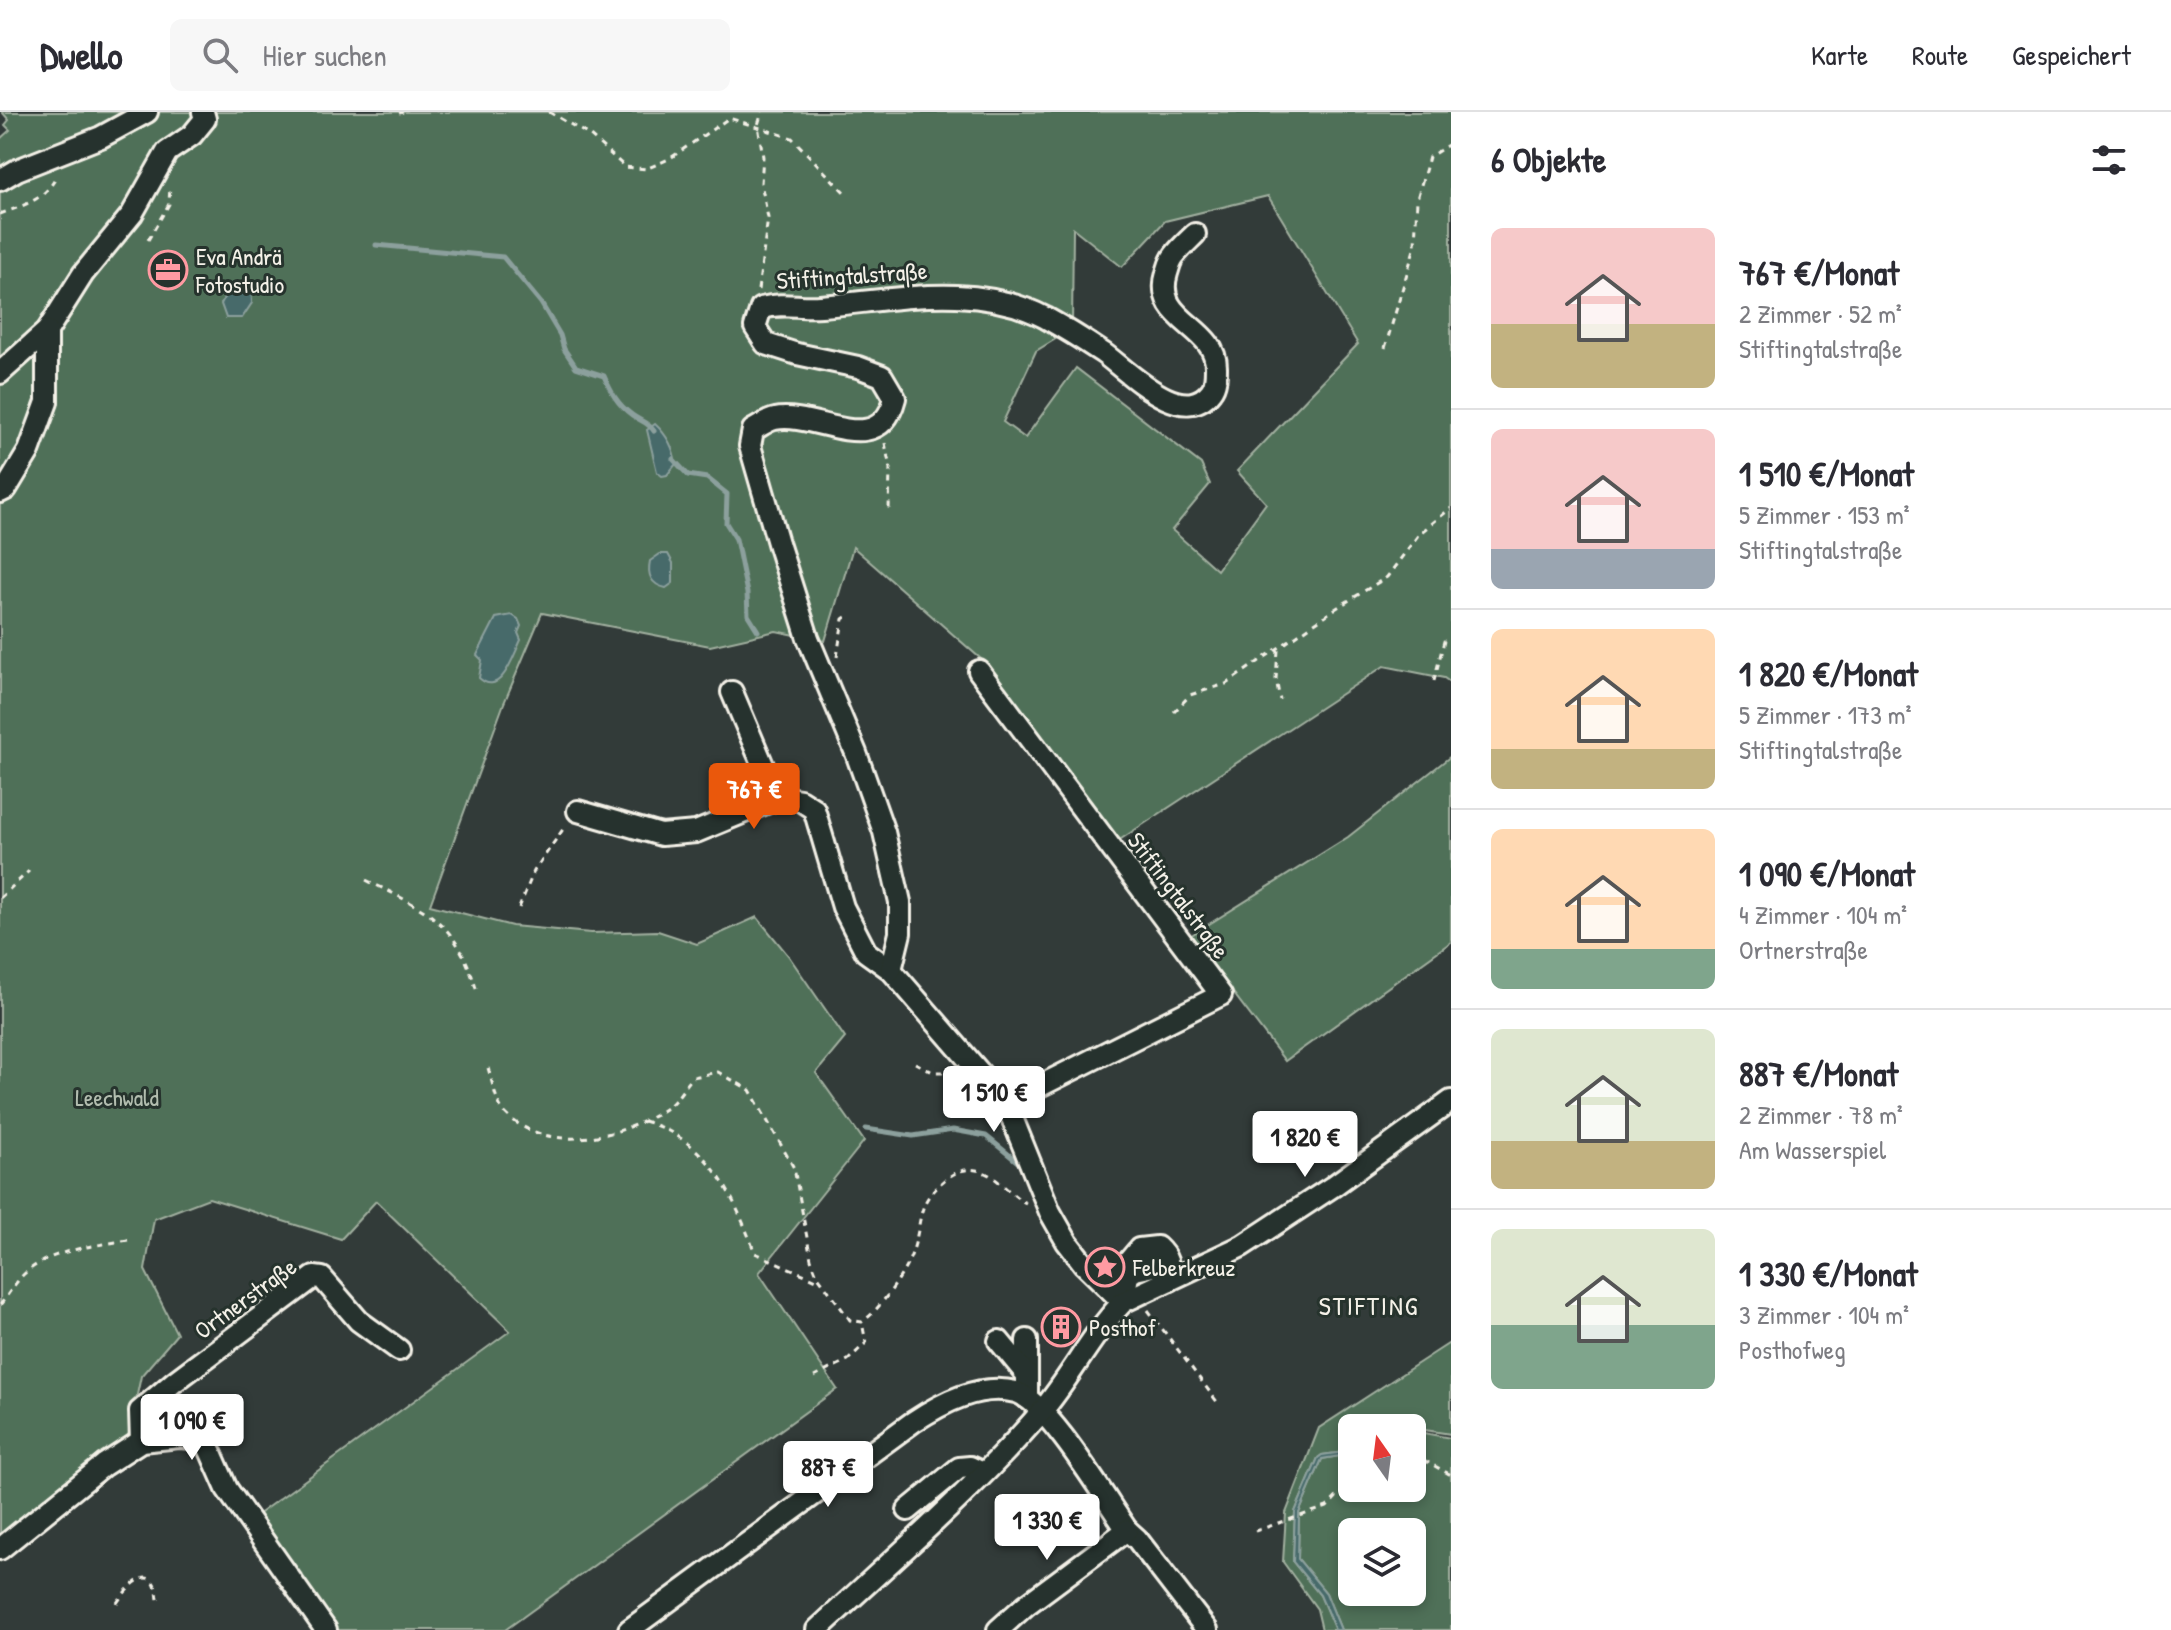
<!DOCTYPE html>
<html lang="de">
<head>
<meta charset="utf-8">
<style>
	:root { --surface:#fff; --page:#f7f7f7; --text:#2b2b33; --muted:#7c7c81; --line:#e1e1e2; --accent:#ea580c }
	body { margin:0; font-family:"Patrick Hand",sans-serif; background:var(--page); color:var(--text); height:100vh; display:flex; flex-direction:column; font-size:30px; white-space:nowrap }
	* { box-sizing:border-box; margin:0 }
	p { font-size:26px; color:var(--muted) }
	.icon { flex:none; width:44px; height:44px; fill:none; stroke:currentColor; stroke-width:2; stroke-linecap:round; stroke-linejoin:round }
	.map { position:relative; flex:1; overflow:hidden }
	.drawer { display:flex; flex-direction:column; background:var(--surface); width:720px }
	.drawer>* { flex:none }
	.needle { width:52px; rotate:346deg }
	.buttons { position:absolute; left:1338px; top:1302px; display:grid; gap:16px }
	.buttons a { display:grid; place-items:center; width:88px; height:88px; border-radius:12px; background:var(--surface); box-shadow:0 4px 12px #0003; font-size:40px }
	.price { position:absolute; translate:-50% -68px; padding:0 18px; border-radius:8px; background:#fff; color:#222; font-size:26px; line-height:52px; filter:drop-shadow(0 2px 4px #0008) }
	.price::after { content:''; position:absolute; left:50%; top:48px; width:24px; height:18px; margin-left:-12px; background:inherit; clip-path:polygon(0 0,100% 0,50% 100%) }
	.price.selected { background:var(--accent); color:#fff }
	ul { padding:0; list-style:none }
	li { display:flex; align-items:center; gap:24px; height:200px; padding:0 40px }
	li+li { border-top:2px solid var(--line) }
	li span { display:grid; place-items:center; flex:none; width:224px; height:160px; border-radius:12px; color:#555 }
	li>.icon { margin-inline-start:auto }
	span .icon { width:96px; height:96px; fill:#fffc; stroke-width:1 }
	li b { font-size:34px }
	h2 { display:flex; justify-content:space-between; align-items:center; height:96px; padding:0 40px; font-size:34px }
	header { display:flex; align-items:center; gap:48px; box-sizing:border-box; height:112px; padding:0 40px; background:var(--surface); border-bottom:2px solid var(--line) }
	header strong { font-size:38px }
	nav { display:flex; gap:44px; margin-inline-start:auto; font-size:28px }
	.search { width:560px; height:72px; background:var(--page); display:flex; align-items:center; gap:20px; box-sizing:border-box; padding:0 28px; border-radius:12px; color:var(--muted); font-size:30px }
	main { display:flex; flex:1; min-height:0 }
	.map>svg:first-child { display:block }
</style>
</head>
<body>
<header>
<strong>Dwello</strong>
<div class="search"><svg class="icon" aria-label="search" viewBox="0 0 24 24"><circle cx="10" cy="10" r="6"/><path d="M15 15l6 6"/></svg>Hier suchen</div>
<nav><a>Karte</a><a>Route</a><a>Gespeichert</a></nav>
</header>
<main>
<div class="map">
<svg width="1451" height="1518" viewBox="0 0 1451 1518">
	<rect width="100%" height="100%" fill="#323b39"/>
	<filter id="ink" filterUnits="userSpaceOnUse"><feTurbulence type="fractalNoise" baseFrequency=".0125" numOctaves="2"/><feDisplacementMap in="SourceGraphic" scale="16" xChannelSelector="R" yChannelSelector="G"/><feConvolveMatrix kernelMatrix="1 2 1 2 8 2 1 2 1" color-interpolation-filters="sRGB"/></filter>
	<g filter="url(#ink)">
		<g fill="#507059" stroke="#a2b0a0" stroke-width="2" fill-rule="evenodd">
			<path d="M2,0H1451V571L1444,566L1384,554L1118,729L981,547L853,435L825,529L776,519L710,534L542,501L504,591L430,793L512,814L591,821L658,819L697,832L757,805L788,843L845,926L816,961L864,1029L759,1161L837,1277L505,1518H335L257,1403L510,1219L376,1089L341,1127L209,1086L154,1107L145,1158L177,1222L141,1264L128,1325L17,1417L0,1450V27L10,18L5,13L9,8ZM1268,84L1358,232L1237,359L1266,391L1217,458L1172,418L1210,372L1201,352L1076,256L1025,326L1003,310L1036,239L1072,217L1073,116L1122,155L1165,109Z"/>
			<polygon points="1451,644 1451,830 1285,949 1190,824 1348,725"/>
			<polygon points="1451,1230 1451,1322 1412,1316 1352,1316 1352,1339 1322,1343 1318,1346 1295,1400 1293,1450 1320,1483 1335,1518 1322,1518 1317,1497 1283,1450 1286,1401 1319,1316"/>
			<path d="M1418,1320L1451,1326V1518H1341L1326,1481L1298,1447L1299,1401L1322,1347L1352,1342V1376H1412V1321ZM1352,1420H1412V1480H1352Z"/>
		</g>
		<g fill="#466a6b" stroke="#8ca09d" stroke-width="2">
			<polygon points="235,172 251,174 252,191 242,206 226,206 221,192 227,180"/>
			<path d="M655,312C667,323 674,336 676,352L667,363L662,364L657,360L647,318Z"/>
			<path d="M660,442H668L673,451V471L666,476C651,473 647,463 650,449Z"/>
			<path d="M512,503L518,507L521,514L518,521L521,528C513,544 501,586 479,566L482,548L477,543L496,506Z"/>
			<polygon points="1352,1339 1352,1342 1322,1347 1299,1401 1298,1447 1326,1481 1341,1518 1335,1518 1320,1483 1293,1450 1295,1400 1318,1346 1322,1343"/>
		</g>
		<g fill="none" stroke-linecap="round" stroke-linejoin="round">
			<g stroke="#8ca09d" stroke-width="5">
				<path d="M376,133L503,145L541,191L560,223L564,237L576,255L604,264C611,280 617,292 632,303C640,309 648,310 654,319"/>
				<polyline points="673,347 688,363 707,366 727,382 726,411 736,427 747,481 748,503 758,519"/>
				<polyline points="866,1017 913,1024 953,1018 986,1024 1019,1051 1026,1065"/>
			</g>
			<defs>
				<g id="minor">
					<polyline points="0,68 17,58 101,25 147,0"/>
					<polyline points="0,261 47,219 83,162 132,102 167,40 192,23 205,7 203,0"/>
					<polyline points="0,380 6,377 29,339 47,290 47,219"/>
					<polyline points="979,559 1221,883 1006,991"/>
					<polyline points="732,580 773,677 781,685"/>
					<polyline points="578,699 661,723 696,720 781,685 800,688 814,697 843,795 866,840 891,858 1006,991 1050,1100 1067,1130 1084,1152 1123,1190"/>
					<path d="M891,858L900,821V790L884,720L856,641L808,526L778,431L750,334L753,318C759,315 768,308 775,307C817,299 879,349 895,286L882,264L858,255L797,242L766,232L755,215L761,196C785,190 798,196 821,194C897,188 975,169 1046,206C1066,217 1085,229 1103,241C1127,258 1182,317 1211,279C1216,273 1216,263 1216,256C1217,213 1152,210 1167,161C1169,155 1170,149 1174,144C1180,136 1188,129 1195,122"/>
					<polyline points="1126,1175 1128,1163 1135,1158 1159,1153 1170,1168"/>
					<path d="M1123,1190V1156L1139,1137L1157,1135C1168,1145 1169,1153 1170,1168"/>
					<polyline points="1027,1228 1027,1263"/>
					<polyline points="999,1229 1027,1263 1027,1286"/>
					<polyline points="141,1329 140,1299 174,1270 314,1165 322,1166 359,1209 399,1238"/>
					<polyline points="908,1398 959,1356 970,1355 983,1361"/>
					<polyline points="0,1437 104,1353 141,1329 179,1325 205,1327 227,1377 326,1518"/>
					<path d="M629,1518L913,1310C942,1291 979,1271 1016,1280C1047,1289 1106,1388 1127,1418L1137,1427L1207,1518"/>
					<path d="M817,1518C893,1447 974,1378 1042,1299C1071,1265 1091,1223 1123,1190L1242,1134L1332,1075L1451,989"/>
					<polyline points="998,1518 1026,1493 1127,1418"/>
				</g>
			</defs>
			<use href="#minor" stroke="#f4f1e8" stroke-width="26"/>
			<g stroke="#f4f1e8" stroke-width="3" stroke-dasharray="6 6" stroke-linecap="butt">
				<polyline points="549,0 589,23 625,55 646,57 669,47 729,6 792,26 848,84"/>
				<polyline points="399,1 403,0"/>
				<path d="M0,102C24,93 46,88 57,63"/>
				<polyline points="148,128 169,92 170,74"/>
				<polyline points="758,178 768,106 761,71 763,45 758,13 762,0"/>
				<polyline points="1385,236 1415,134 1417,87 1429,45 1448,33 1451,34"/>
				<polyline points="885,331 890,356 889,398"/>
				<polyline points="1278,538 1276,567 1280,588"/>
				<polyline points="837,545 843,507 850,502"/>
				<polyline points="1434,569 1444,529 1451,527"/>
				<polyline points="1174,600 1190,583 1226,572 1335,497 1387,465 1419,422 1451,396"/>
				<path d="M366,768C428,799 457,809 477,880"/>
				<polyline points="0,786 29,759"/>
				<polyline points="519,796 534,759 566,713"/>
				<polyline points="915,951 933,960 957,960"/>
				<path d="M488,956C492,968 496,992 505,1001C546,1043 622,1026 665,997C676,990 684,975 693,965L718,960L750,978L794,1056L811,1147L817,1163L850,1208L862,1210C878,1200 906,1160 912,1141C924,1108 914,1091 947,1066C956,1060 964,1056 976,1058C997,1062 1008,1082 1026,1091"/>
				<path d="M644,1009C710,1030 732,1080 755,1141L819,1169"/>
				<path d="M0,1193C8,1183 15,1171 24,1162C53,1136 97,1134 133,1127"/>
				<polyline points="1148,1198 1218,1291"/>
				<polyline points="814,1265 848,1248 866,1231 862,1210"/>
				<polyline points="1412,1348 1422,1347 1451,1363"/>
				<polyline points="1255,1419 1327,1395 1352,1369"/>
				<path d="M117,1491C130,1471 155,1448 158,1488"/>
			</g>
			<use href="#minor" stroke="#26332d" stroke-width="20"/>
		</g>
	</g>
	<defs>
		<symbol id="office-ring" viewBox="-11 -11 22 22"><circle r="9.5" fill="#26332d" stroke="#ff9aa2" stroke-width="1.5"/><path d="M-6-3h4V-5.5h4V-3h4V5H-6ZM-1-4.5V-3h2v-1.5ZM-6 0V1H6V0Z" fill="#ff9aa2"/></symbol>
		<symbol id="sight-ring" viewBox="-11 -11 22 22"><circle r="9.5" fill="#26332d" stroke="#ff9aa2" stroke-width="1.5"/><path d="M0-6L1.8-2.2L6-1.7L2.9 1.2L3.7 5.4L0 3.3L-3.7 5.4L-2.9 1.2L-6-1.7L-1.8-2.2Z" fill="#ff9aa2"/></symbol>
		<symbol id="building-ring" viewBox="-11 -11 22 22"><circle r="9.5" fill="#26332d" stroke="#ff9aa2" stroke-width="1.5"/><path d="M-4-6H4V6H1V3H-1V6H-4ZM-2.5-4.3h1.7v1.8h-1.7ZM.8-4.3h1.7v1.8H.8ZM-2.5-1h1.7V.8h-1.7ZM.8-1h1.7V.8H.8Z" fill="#ff9aa2"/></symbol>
	</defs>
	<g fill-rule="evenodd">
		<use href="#office-ring" x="146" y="136" width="44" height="44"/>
		<use href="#sight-ring" x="1083" y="1133" width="44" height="44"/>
		<use href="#building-ring" x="1039" y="1193" width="44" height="44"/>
	</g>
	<g text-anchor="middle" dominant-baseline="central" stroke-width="6" stroke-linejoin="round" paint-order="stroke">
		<g font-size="24" fill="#f4f1e8" stroke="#26332d" text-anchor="start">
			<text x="196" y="144">Eva Andrä<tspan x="196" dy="28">Fotostudio</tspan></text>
			<text x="1133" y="1155">Felberkreuz</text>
			<text x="1089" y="1215">Posthof</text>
		</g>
		<g font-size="24" fill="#f4f1e8" stroke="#26332d">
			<text transform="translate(852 163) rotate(-4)">Stiftingtalstraße</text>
			<text transform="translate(1179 783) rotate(53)">Stiftingtalstraße</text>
			<text transform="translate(245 1186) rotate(-36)">Ortnerstraße</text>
		</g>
		<g font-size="24" fill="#b2bdaf" stroke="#26332d">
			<text x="117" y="985">Leechwald</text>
		</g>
		<g font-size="26" letter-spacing="2" fill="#f4f1e8" stroke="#26332d">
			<text x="1369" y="1193">STIFTING</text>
		</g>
	</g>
</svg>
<div class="buttons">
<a><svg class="needle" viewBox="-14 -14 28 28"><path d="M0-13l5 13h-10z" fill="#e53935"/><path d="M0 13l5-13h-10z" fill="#7c7c81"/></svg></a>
<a><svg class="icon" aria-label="layers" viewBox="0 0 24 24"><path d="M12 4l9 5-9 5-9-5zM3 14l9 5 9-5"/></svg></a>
</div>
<b class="price selected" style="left:754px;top:719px">767 €</b>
<b class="price" style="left:994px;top:1022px">1 510 €</b>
<b class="price" style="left:1305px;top:1067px">1 820 €</b>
<b class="price" style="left:192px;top:1350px">1 090 €</b>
<b class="price" style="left:828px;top:1397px">887 €</b>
<b class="price" style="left:1047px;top:1450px">1 330 €</b>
</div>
<section class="drawer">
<h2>6 Objekte<svg class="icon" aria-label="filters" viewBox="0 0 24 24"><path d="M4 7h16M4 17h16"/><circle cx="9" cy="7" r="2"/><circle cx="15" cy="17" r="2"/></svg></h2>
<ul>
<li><span style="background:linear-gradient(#f6c9c9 60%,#c2b280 0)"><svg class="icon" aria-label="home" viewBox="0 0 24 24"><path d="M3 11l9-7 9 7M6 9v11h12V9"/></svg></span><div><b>767 €/Monat</b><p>2 Zimmer · 52 m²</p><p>Stiftingtalstraße</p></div></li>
<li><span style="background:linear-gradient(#f6c9c9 75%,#9aa5b1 0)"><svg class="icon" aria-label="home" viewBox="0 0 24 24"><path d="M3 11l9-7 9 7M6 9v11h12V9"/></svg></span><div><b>1 510 €/Monat</b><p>5 Zimmer · 153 m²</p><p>Stiftingtalstraße</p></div></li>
<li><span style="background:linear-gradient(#ffd9b3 75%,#c2b280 0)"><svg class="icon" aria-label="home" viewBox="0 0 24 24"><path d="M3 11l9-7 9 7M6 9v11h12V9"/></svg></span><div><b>1 820 €/Monat</b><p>5 Zimmer · 173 m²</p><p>Stiftingtalstraße</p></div></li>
<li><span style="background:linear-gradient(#ffd9b3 75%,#7fa58c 0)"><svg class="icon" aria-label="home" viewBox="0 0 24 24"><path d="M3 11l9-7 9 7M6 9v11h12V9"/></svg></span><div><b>1 090 €/Monat</b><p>4 Zimmer · 104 m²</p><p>Ortnerstraße</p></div></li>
<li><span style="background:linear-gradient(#dfe7d0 70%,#c2b280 0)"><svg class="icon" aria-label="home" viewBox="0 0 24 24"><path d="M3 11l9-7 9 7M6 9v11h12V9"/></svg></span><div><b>887 €/Monat</b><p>2 Zimmer · 78 m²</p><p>Am Wasserspiel</p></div></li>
<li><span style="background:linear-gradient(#dfe7d0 60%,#7fa58c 0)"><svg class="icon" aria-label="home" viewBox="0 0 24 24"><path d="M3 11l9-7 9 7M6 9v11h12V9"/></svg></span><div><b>1 330 €/Monat</b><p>3 Zimmer · 104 m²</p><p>Posthofweg</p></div></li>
</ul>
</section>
</main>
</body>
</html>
